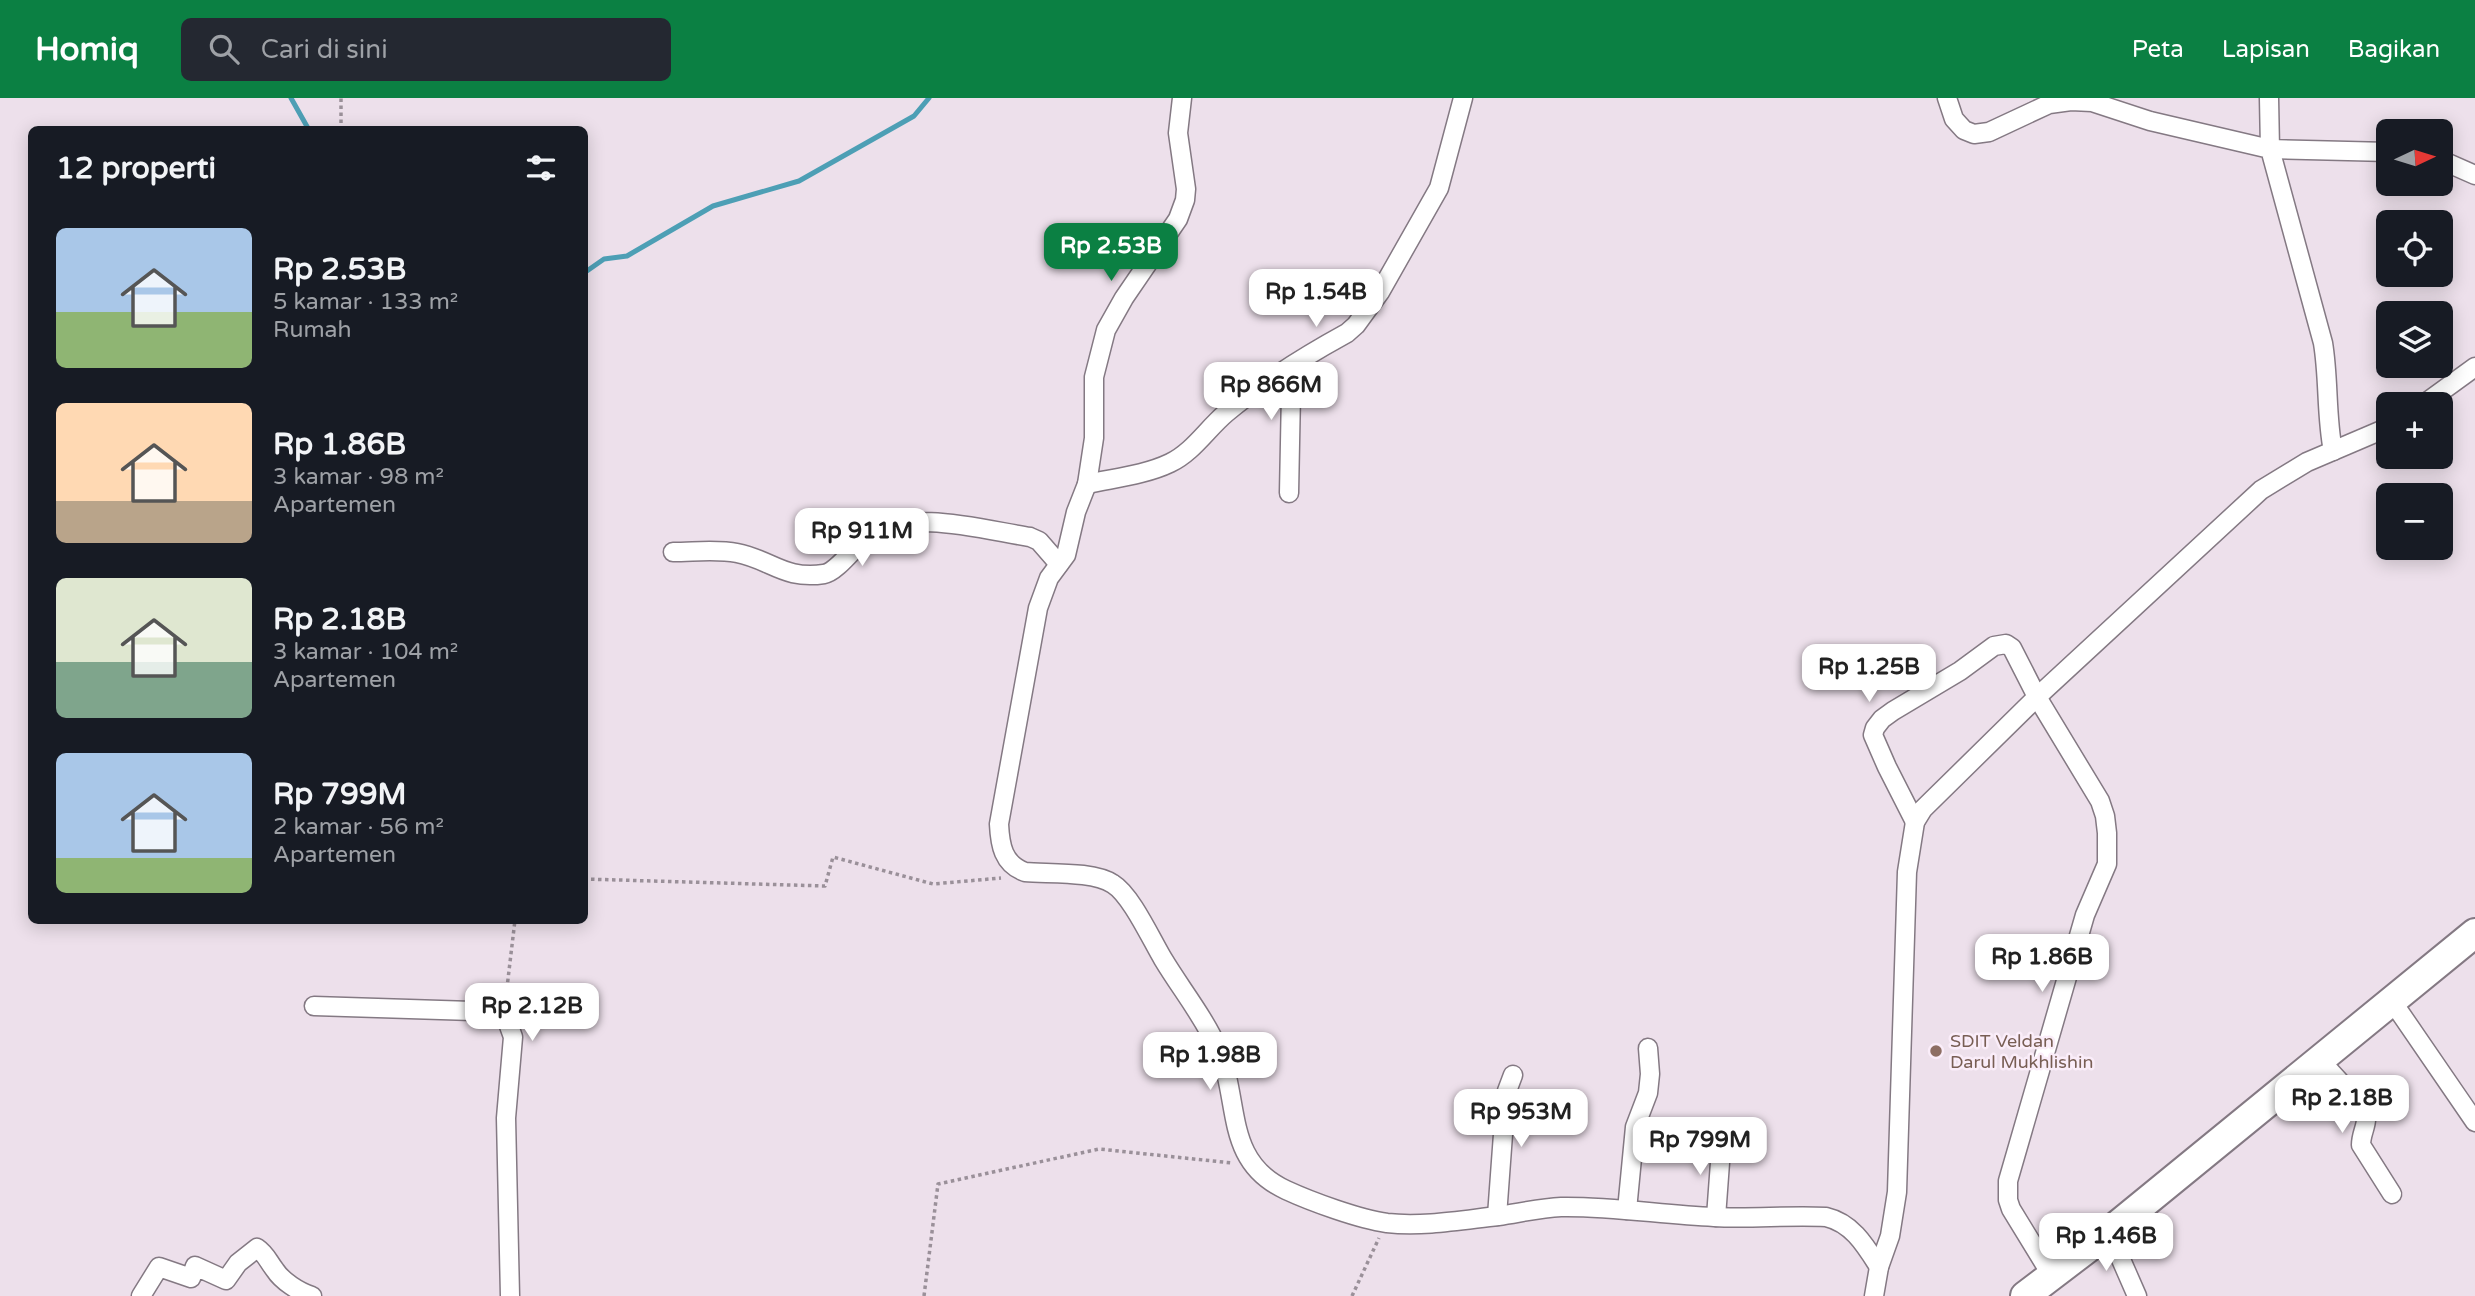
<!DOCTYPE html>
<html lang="id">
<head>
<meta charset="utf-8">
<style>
	:root { --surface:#171b24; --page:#242831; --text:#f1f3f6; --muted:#9ea1a6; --accent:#0b8043 }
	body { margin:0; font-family:"Varela Round",sans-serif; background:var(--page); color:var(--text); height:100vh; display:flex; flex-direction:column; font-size:26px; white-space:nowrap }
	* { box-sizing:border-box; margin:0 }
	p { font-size:23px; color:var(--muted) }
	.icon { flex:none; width:38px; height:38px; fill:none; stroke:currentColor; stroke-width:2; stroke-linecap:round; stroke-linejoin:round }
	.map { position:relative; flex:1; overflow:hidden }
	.sheet { position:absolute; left:28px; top:28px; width:560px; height:798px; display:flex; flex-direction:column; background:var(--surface); border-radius:10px; box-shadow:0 4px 18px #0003 }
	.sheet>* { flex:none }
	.needle { width:46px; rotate:86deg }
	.controls { position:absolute; left:2376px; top:21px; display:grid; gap:14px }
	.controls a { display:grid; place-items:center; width:77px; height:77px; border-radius:10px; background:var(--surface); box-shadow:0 4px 18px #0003; font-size:35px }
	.price { position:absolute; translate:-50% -60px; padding:0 16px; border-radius:14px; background:#fff; color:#222; font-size:23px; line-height:46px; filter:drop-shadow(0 2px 4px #0008) }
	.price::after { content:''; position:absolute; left:50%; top:42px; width:21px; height:16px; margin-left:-10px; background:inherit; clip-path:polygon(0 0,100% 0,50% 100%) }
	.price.current { background:var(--accent); color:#fff }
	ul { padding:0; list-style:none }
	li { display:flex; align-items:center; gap:21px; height:175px; padding:0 28px }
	li span { display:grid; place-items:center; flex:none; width:196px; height:140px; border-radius:10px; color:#555 }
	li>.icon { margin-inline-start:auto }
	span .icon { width:84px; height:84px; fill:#fffc; stroke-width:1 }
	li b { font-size:30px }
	h2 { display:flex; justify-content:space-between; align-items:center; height:84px; padding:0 28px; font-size:30px }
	header { display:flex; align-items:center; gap:42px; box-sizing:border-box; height:98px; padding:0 35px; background:var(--accent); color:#fff }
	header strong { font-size:33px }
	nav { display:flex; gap:38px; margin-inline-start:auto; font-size:24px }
	.search { width:490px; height:63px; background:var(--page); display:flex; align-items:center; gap:18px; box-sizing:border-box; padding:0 24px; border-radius:10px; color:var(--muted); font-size:26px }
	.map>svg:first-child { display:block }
</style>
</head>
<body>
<header>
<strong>Homiq</strong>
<div class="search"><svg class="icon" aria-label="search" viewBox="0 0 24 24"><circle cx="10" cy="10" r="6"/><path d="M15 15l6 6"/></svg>Cari di sini</div>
<nav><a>Peta</a><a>Lapisan</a><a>Bagikan</a></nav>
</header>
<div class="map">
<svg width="2475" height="1198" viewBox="0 0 2475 1198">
	<rect width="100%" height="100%" fill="#ede0eb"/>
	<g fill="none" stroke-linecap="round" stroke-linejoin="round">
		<g stroke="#4d9fb5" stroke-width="5">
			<polyline points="291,0 309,32"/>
			<polyline points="584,175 604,161 627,158 713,108 799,83 914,18 929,0"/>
		</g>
		<defs>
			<g id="minor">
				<path d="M1182,0L1178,35L1186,91L1185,102L1178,121L1124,200L1106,232L1094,279V340L1087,386L1076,414L1066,457L1049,480L1038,510L999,726C1000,747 1003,766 1025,774C1049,776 1094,773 1113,786C1131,797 1151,841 1163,861C1181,891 1204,919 1218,951C1241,1003 1223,1063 1286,1092C1312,1104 1359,1121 1387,1125C1423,1129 1462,1122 1498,1118C1519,1115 1540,1110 1561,1109C1612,1108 1663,1117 1714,1119C1751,1121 1789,1117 1826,1119C1852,1125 1865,1147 1879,1169"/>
				<path d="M1947,0L1954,21L1964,32L1974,36L1989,34L2049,6L2071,3L2092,4L2150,23L2270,51L2323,245C2329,281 2326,318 2333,353"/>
				<polyline points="2269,0 2270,51 2389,54"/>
				<polyline points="2441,62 2475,77"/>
				<polyline points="2424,306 2475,269"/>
				<path d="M1087,386C1114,380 1145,377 1170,365C1193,354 1207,331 1226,315C1263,284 1305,258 1347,235L1356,227L1380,194L1439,90L1463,0"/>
				<polyline points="1289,395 1291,295 1302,262"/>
				<path d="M673,454C694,454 717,451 737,455C772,462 784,482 824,476C837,474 856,447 868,438C908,410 984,432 1030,439L1039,443L1059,466"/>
				<polyline points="1915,724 1887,669 1873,637 1875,630 1882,621 1893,613 1960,573 1994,548 2006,546 2012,550 2037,599 2100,703 2105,718 2107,735 2107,766 2085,817 2008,1083 2008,1102 2011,1111 2052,1178"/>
				<polyline points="2392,903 2475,1024"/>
				<polyline points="314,908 504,914 513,939 506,1020 510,1198"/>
				<path d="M2320,962L2363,1009C2371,1024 2361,1032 2361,1047L2392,1096"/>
				<polyline points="1705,1031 1718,1044 1721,1051 1716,1119"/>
				<polyline points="1627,1112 1635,1029 1648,995 1650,976 1648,950"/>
				<polyline points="1497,1118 1505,1009 1507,993 1513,977"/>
				<polyline points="2109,1134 2137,1198"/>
				<path d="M141,1198L159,1169L191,1180L195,1168L226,1182L238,1165L257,1150C266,1156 268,1163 275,1172C282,1183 299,1194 312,1198"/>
				<polyline points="1874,1198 1879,1169 1890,1138 1897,1094 1907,774 1915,724 1923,711 2037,599 2261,392 2307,364 2389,329"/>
			</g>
			<polyline id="primary" points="2025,1198 2109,1134 2475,835"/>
		</defs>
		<use href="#minor" stroke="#847983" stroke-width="21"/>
		<use href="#primary" stroke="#847983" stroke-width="32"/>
		<g stroke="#9a9099" stroke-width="3.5" stroke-dasharray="3.5 3.5" stroke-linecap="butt">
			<polyline points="341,32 341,0"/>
			<polyline points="584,781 825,788 833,759 933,786 1001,780"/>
			<polyline points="506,898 515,822"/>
			<polyline points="924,1198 938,1086 1099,1051 1232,1065"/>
			<polyline points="1352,1198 1379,1140"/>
		</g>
		<use href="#minor" stroke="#fff" stroke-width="18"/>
		<use href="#primary" stroke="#fff" stroke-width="28"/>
	</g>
	<circle fill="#8d6e63" stroke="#faedf9" stroke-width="2.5" cx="1936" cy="953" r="7"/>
	<g text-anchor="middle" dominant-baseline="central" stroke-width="5" stroke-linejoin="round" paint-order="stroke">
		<g font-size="18" fill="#785e54" stroke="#faedf9" text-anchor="start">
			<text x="1950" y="943">SDIT Veldan<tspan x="1950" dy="21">Darul Mukhlishin</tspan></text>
		</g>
	</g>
</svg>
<div class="controls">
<a><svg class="needle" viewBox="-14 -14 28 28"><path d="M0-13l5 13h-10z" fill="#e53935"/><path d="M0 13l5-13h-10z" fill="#9ea1a6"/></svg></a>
<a><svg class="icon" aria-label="locate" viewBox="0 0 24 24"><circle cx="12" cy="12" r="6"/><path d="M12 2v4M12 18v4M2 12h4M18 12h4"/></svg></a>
<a><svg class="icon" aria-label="layers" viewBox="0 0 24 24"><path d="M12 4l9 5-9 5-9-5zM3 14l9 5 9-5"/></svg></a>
<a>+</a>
<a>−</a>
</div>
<b class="price current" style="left:1111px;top:185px">Rp 2.53B</b>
<b class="price" style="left:1316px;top:231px">Rp 1.54B</b>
<b class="price" style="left:1271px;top:324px">Rp 866M</b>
<b class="price" style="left:862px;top:470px">Rp 911M</b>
<b class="price" style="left:1869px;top:606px">Rp 1.25B</b>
<b class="price" style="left:2042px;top:896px">Rp 1.86B</b>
<b class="price" style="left:532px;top:945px">Rp 2.12B</b>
<b class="price" style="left:1210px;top:994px">Rp 1.98B</b>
<b class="price" style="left:2342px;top:1037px">Rp 2.18B</b>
<b class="price" style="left:1521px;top:1051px">Rp 953M</b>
<b class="price" style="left:1700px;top:1079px">Rp 799M</b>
<b class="price" style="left:2106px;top:1175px">Rp 1.46B</b>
<section class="sheet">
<h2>12 properti<svg class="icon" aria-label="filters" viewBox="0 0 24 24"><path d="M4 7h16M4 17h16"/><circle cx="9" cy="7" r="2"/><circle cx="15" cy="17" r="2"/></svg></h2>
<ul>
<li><span style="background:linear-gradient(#a9c7e8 60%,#8fb573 0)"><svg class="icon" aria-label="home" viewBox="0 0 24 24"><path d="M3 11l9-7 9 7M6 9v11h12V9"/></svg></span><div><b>Rp 2.53B</b><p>5 kamar · 133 m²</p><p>Rumah</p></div></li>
<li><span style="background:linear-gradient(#ffd9b3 70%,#b9a48a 0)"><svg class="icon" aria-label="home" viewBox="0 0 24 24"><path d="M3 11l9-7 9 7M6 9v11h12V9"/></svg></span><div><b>Rp 1.86B</b><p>3 kamar · 98 m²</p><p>Apartemen</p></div></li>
<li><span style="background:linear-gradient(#dfe7d0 60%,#7fa58c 0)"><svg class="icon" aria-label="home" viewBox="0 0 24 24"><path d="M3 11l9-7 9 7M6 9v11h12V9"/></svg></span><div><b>Rp 2.18B</b><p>3 kamar · 104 m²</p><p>Apartemen</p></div></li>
<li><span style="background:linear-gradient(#a9c7e8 75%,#8fb573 0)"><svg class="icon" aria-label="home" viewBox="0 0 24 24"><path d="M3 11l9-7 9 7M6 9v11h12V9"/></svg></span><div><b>Rp 799M</b><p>2 kamar · 56 m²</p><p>Apartemen</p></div></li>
</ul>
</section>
</div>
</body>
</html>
